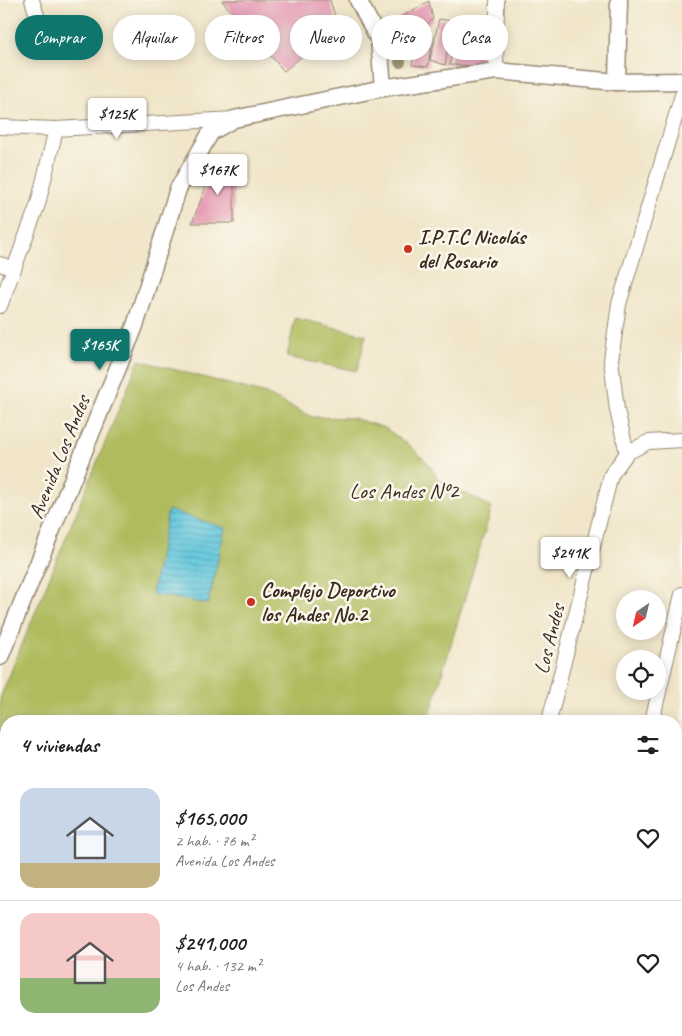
<!DOCTYPE html>
<html lang="es">
<head>
<meta charset="utf-8">
<style>
	:root { --surface:#fff; --page:#f2f2f2; --text:#202124; --muted:#757577; --line:#e0e0e0; --accent:#0f766e }
	body { margin:0; font-family:Caveat,sans-serif; background:var(--page); color:var(--text); height:100vh; display:flex; flex-direction:column; font-size:19px; white-space:nowrap }
	* { box-sizing:border-box; margin:0 }
	p { font-size:16px; color:var(--muted) }
	.icon { flex:none; width:28px; height:28px; fill:none; stroke:currentColor; stroke-width:2; stroke-linecap:round; stroke-linejoin:round }
	.map { position:relative; flex:1; overflow:hidden }
	.sheet { position:absolute; left:0px; top:715px; width:682px; height:321px; display:flex; flex-direction:column; background:var(--surface); border-radius:20px 20px 0 0; box-shadow:0 2px 12px #0003 }
	.sheet>* { flex:none }
	.hud { position:absolute; left:15px; top:15px; width:652px; height:45px; display:flex; gap:10px }
	.needle { width:32px; rotate:214deg }
	.buttons { position:absolute; left:616px; top:590px; display:grid; gap:10px }
	.buttons a { display:grid; place-items:center; width:50px; height:50px; border-radius:50%; background:var(--surface); box-shadow:0 2px 12px #0003; font-size:25px }
	.price { position:absolute; translate:-50% -42px; padding:0 11px; border-radius:5px; background:#fff; color:#222; font-size:16px; line-height:32px; filter:drop-shadow(0 1px 2px #0008) }
	.price::after { content:''; position:absolute; left:50%; top:30px; width:15px; height:11px; margin-left:-8px; background:inherit; clip-path:polygon(0 0,100% 0,50% 100%) }
	.price.on { background:var(--accent); color:#fff }
	ul { padding:0; list-style:none }
	li { display:flex; align-items:center; gap:15px; height:125px; padding:0 20px }
	li+li { border-top:1px solid var(--line) }
	li span { display:grid; place-items:center; flex:none; width:140px; height:100px; border-radius:15px; color:#555 }
	li>.icon { margin-inline-start:auto }
	span .icon { width:60px; height:60px; fill:#fffc; stroke-width:1 }
	li b { font-size:21px }
	h2 { display:flex; justify-content:space-between; align-items:center; height:60px; padding:0 20px; font-size:21px }
	.chip { padding:0 18px; border-radius:22px; background:var(--surface); box-shadow:0 2px 12px #0003; font-size:18px; line-height:45px }
	.chip.on { background:var(--accent); color:#fff }
	.map>svg:first-child { display:block }
</style>
</head>
<body>
<div class="map">
<svg width="682" height="1036" viewBox="0 0 682 1036">
	<defs>
		<pattern id="water-rules" width="6" height="5" patternUnits="userSpaceOnUse" patternTransform="scale(1.25)"><rect width="6" height="5" fill="#61c7de"/><path d="M0 2.5h6" fill="none" stroke="#51a2b3"/></pattern>
	</defs>
	<rect width="100%" height="100%" fill="#fbf7ec"/>
	<filter id="ink" filterUnits="userSpaceOnUse"><feTurbulence type="fractalNoise" baseFrequency=".02" numOctaves="2"/><feDisplacementMap in="SourceGraphic" scale="10" xChannelSelector="R" yChannelSelector="G"/><feConvolveMatrix kernelMatrix="1 2 1 2 8 2 1 2 1" color-interpolation-filters="sRGB"/></filter>
	<filter id="wash" filterUnits="userSpaceOnUse"><feTurbulence type="fractalNoise" baseFrequency=".0096" numOctaves="4" result="noise"/><feDisplacementMap in="SourceGraphic" scale="20" xChannelSelector="R" yChannelSelector="G"/><feGaussianBlur stdDeviation="1.12" result="paint"/><feColorMatrix in="noise" values="0 0 0 0 0 0 0 0 0 0 0 0 0 0 0 0 0 1.4 0 .05"/><feComposite in="paint" operator="in"/></filter>
	<g filter="url(#wash)">
		<rect width="100%" height="100%" fill="#f0e5c8"/>
		<g fill="#afbb5d" stroke="#75723e">
			<polygon points="295,318 366,335 357,371 287,357"/>
			<polygon points="139,360 266,394 312,417 353,418 385,428 410,446 428,463 439,480 492,507 428,721 6,721 6,815 0,813 0,698"/>
		</g>
		<polygon fill="url(#water-rules)" stroke="#4e787e" points="168,510 225,528 208,604 152,594"/>
		<g id="blocks">
			<g fill="#e28eac">
				<polygon points="224,0 330,0 338,27 284,71 222,1"/>
				<polygon points="429,1 433,19 393,57 380,29"/>
				<polygon points="457,16 486,20 481,66 450,65"/>
				<polygon points="439,19 452,21 445,65 430,60"/>
				<polygon points="432,37 428,67 412,65 418,39"/>
				<polygon points="234,156 234,223 192,223 215,163"/>
				<polygon points="0,882 6,884 6,949 0,946"/>
				<polygon points="132,1030 380,1030 379,1036 131,1036"/>
			</g>
		</g>
	</g>
	<g filter="url(#ink)">
		<use href="#blocks" fill-opacity="0" stroke="#968873" stroke-width="1"/>
		<g fill="none" stroke-linecap="round" stroke-linejoin="round">
			<defs>
				<g id="minor">
					<polyline points="32,0 39,22"/>
					<polyline points="496,71 497,0"/>
					<polyline points="0,127 56,129 234,119"/>
					<polyline points="0,264 14,269"/>
					<polyline points="0,306 38,204 56,129"/>
					<polyline points="627,453 617,410 611,360 619,304 682,95"/>
					<polyline points="549,721 611,475 627,453 648,442 682,440"/>
					<polyline points="652,721 682,594"/>
					<polyline points="676,894 682,896"/>
					<polyline points="676,950 682,924"/>
					<polyline points="475,1036 476,1030"/>
					<polyline points="576,1036 577,1030"/>
					<polyline points="657,1036 658,1030"/>
				</g>
				<g id="tertiary">
					<polyline points="358,0 379,40 383,88"/>
					<polyline points="617,82 619,0"/>
					<polyline points="0,657 135,326 178,189 211,132 234,119 383,88 496,71 617,82 682,81"/>
				</g>
			</defs>
			<use href="#minor" stroke="#968873" stroke-width="16"/>
			<use href="#tertiary" stroke="#968873" stroke-width="19"/>
			<use href="#minor" stroke="#fff" stroke-width="14"/>
			<use href="#tertiary" stroke="#fff" stroke-width="16"/>
		</g>
		<circle fill="#a09675" cx="400" cy="62" r="6"/>
	</g>
	<g fill="#c8321e" stroke="#fbf7ec" stroke-width="2">
		<circle cx="408" cy="249" r="5"/>
		<circle cx="251" cy="602" r="5"/>
	</g>
	<g text-anchor="middle" dominant-baseline="central" stroke-width="5" stroke-linejoin="round" paint-order="stroke">
		<g font-size="21" font-weight="bold" fill="#3b2a1e" stroke="#fbf7ec" text-anchor="start">
			<text x="418" y="237">I.P.T.C Nicolás<tspan x="418" dy="24">del Rosario</tspan></text>
			<text x="261" y="590">Complejo Deportivo<tspan x="261" dy="24">los Andes No.2</tspan></text>
		</g>
		<g font-size="21" fill="#3b2a1e" stroke="#fbf7ec">
			<text transform="translate(59 457) rotate(-68)">Avenida Los Andes</text>
			<text transform="translate(549 639) rotate(-76)">Los Andes</text>
		</g>
		<g font-size="22" fill="#3b2a1e" stroke="#fbf7ec">
			<text x="404" y="491">Los Andes Nº2</text>
		</g>
	</g>
</svg>
<div class="buttons">
<a><svg class="needle" viewBox="-14 -14 28 28"><path d="M0-13l5 13h-10z" fill="#e53935"/><path d="M0 13l5-13h-10z" fill="#757577"/></svg></a>
<a><svg class="icon" aria-label="locate" viewBox="0 0 24 24"><circle cx="12" cy="12" r="6"/><path d="M12 2v4M12 18v4M2 12h4M18 12h4"/></svg></a>
</div>
<b class="price" style="left:117px;top:140px">$125K</b>
<b class="price" style="left:218px;top:196px">$167K</b>
<b class="price on" style="left:100px;top:371px">$165K</b>
<b class="price" style="left:570px;top:579px">$241K</b>
<div class="hud">
<a class="chip on">Comprar</a>
<a class="chip">Alquilar</a>
<a class="chip">Filtros</a>
<a class="chip">Nuevo</a>
<a class="chip">Piso</a>
<a class="chip">Casa</a>
</div>
<section class="sheet">
<h2>4 viviendas<svg class="icon" aria-label="filters" viewBox="0 0 24 24"><path d="M4 7h16M4 17h16"/><circle cx="9" cy="7" r="2"/><circle cx="15" cy="17" r="2"/></svg></h2>
<ul>
<li><span style="background:linear-gradient(#c9d6e8 75%,#c2b280 0)"><svg class="icon" aria-label="home" viewBox="0 0 24 24"><path d="M3 11l9-7 9 7M6 9v11h12V9"/></svg></span><div><b>$165,000</b><p>2 hab. · 76 m²</p><p>Avenida Los Andes</p></div><svg class="icon" aria-label="heart" viewBox="0 0 24 24"><path d="M12 20l-8-8c-3-5 5-10 8-4 3-6 11-1 8 4z"/></svg></li>
<li><span style="background:linear-gradient(#f6c9c9 65%,#8fb573 0)"><svg class="icon" aria-label="home" viewBox="0 0 24 24"><path d="M3 11l9-7 9 7M6 9v11h12V9"/></svg></span><div><b>$241,000</b><p>4 hab. · 132 m²</p><p>Los Andes</p></div><svg class="icon" aria-label="heart" viewBox="0 0 24 24"><path d="M12 20l-8-8c-3-5 5-10 8-4 3-6 11-1 8 4z"/></svg></li>
</ul>
</section>
</div>
</body>
</html>
